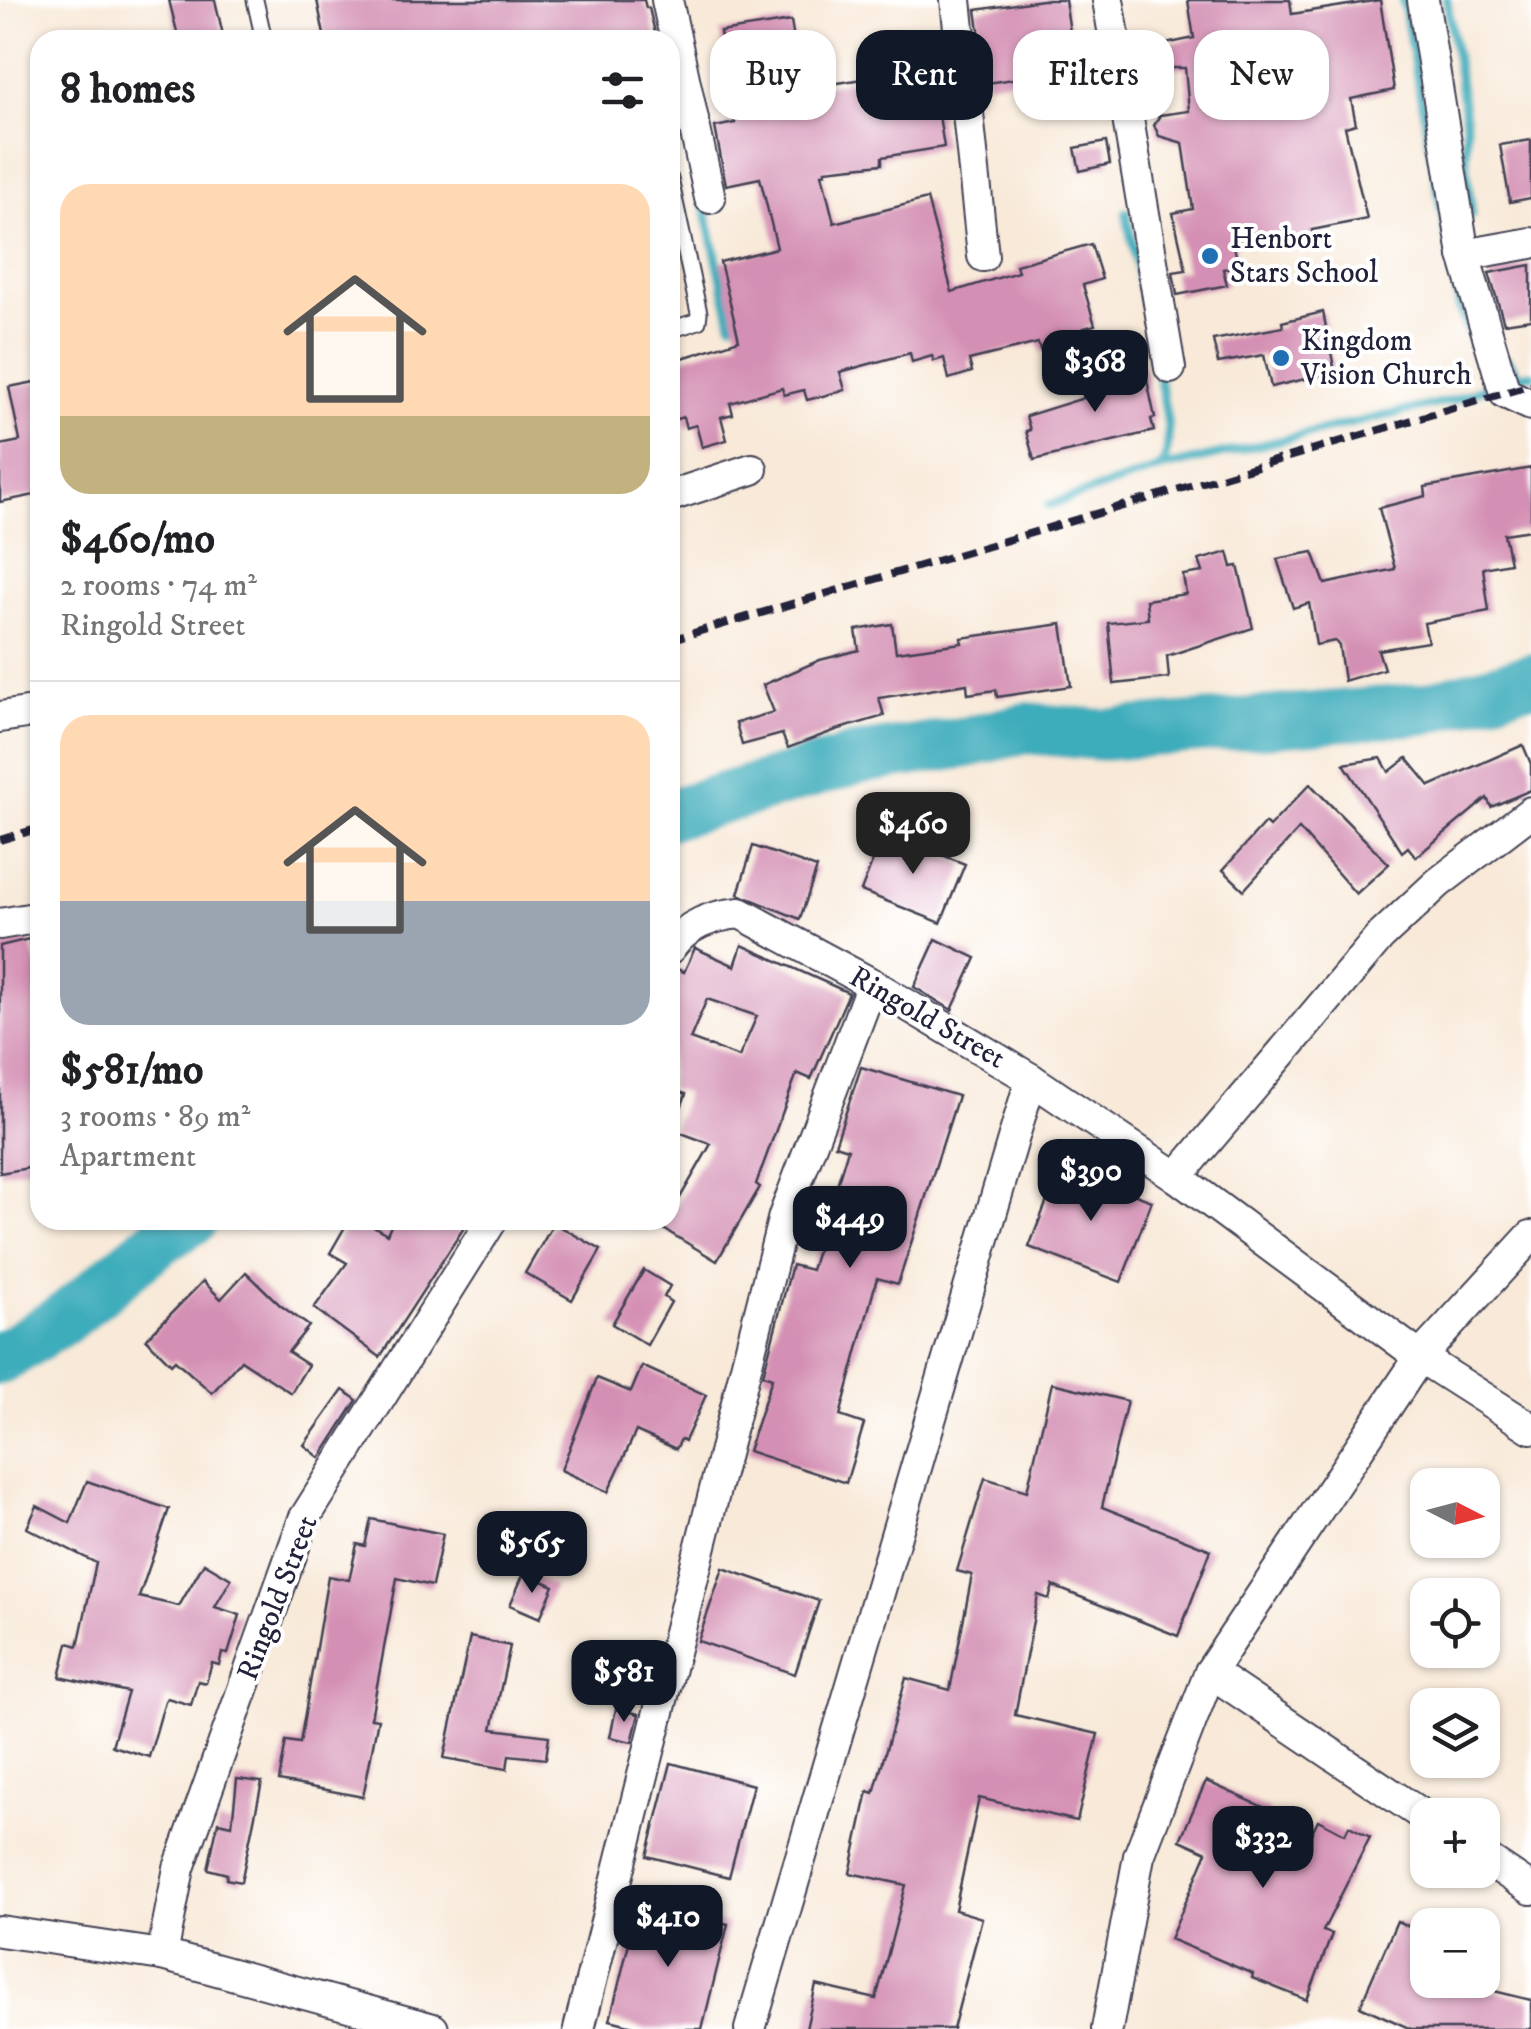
<!DOCTYPE html>
<html lang="en">
<head>
<meta charset="utf-8">
<style>
	:root { --surface:#fff; --page:#f2f2f2; --text:#202124; --muted:#757577; --line:#e0e0e0; --accent:#111827 }
	body { margin:0; font-family:"IM FELL DW Pica",serif; background:var(--page); color:var(--text); height:100vh; display:flex; flex-direction:column; font-size:38px; white-space:nowrap }
	* { box-sizing:border-box; margin:0 }
	p { font-size:32px; color:var(--muted) }
	.icon { flex:none; width:55px; height:55px; fill:none; stroke:currentColor; stroke-width:2; stroke-linecap:round; stroke-linejoin:round }
	.map { position:relative; flex:1; overflow:hidden }
	.drawer { position:absolute; left:30px; top:30px; width:650px; height:1200px; display:flex; flex-direction:column; background:var(--surface); border-radius:30px; box-shadow:0 2px 8px #0004 }
	.drawer>* { flex:none }
	.guide { position:absolute; left:710px; top:30px; width:670px; height:90px; display:flex; gap:20px }
	.needle { width:65px; rotate:96deg }
	.buttons { position:absolute; left:1410px; top:1468px; display:grid; gap:20px }
	.buttons a { display:grid; place-items:center; width:90px; height:90px; border-radius:20px; background:var(--surface); box-shadow:0 2px 8px #0004; font-size:50px }
	.price { position:absolute; translate:-50% -85px; padding:0 22px; border-radius:20px; background:var(--accent); color:#fff; font-size:32px; line-height:65px; filter:drop-shadow(0 2px 5px #0008) }
	.price::after { content:''; position:absolute; left:50%; top:60px; width:30px; height:22px; margin-left:-15px; background:inherit; clip-path:polygon(0 0,100% 0,50% 100%) }
	.price.current { background:#222; color:#fff }
	ul { padding:0; list-style:none }
	li { display:grid; align-content:center; gap:20px; height:530px; padding:0 30px }
	li+li { border-top:2px solid var(--line) }
	li span { display:grid; place-items:center; height:310px; border-radius:30px; color:#555 }
	li>.icon { margin-inline-start:auto }
	span .icon { width:180px; height:180px; fill:#fffc; stroke-width:1 }
	li b { font-size:42px }
	h2 { display:flex; justify-content:space-between; align-items:center; height:120px; padding:0 30px; font-size:42px }
	.tag { padding:0 35px; border-radius:30px; background:var(--surface); box-shadow:0 2px 8px #0004; font-size:35px; line-height:90px }
	.tag.current { background:var(--accent); color:#fff }
	.map>svg:first-child { display:block }
</style>
</head>
<body>
<div class="map">
<svg width="1531" height="2029" viewBox="0 0 1531 2029">
	<rect width="100%" height="100%" fill="#fff"/>
	<filter id="ink" filterUnits="userSpaceOnUse"><feTurbulence type="fractalNoise" baseFrequency=".01" numOctaves="2"/><feDisplacementMap in="SourceGraphic" scale="20" xChannelSelector="R" yChannelSelector="G"/><feConvolveMatrix kernelMatrix="1 2 1 2 8 2 1 2 1" color-interpolation-filters="sRGB"/></filter>
	<filter id="wash" filterUnits="userSpaceOnUse"><feTurbulence type="fractalNoise" baseFrequency=".0048" numOctaves="4" result="noise"/><feDisplacementMap in="SourceGraphic" scale="40" xChannelSelector="R" yChannelSelector="G"/><feGaussianBlur stdDeviation="2.25" result="paint"/><feColorMatrix in="noise" values="0 0 0 0 0 0 0 0 0 0 0 0 0 0 0 0 0 1.4 0 .05"/><feComposite in="paint" operator="in"/></filter>
	<g filter="url(#wash)">
		<rect width="100%" height="100%" fill="#f8e9d8"/>
		<g fill="none" stroke-linecap="round" stroke-linejoin="round">
			<g stroke="#3eacbb" stroke-width="9">
				<polyline points="1403,0 1460,310 1483,368"/>
				<polyline points="1447,0 1466,122 1466,166 1472,215"/>
				<polyline points="704,204 732,323"/>
				<polyline points="1126,212 1145,308"/>
				<polyline points="1509,360 1519,376 1531,374"/>
				<path d="M1157,368C1162,399 1177,440 1161,468"/>
				<polyline points="1049,505 1161,468 1453,400 1490,386 1489,382"/>
			</g>
			<g stroke="#3eacbb" stroke-width="52">
				<polyline points="670,814 856,759 968,742 1026,728 1103,735 1423,709 1531,679"/>
				<polyline points="0,1359 66,1317 160,1240 192,1220"/>
			</g>
		</g>
		<g id="blocks">
			<g fill="#d490b4" fill-rule="evenodd">
				<polygon points="169,0 215,0 223,35 201,40 179,40"/>
				<polygon points="317,0 644,0 646,8 649,8 656,37 639,40 325,40"/>
				<polygon points="1042,0 1065,0 1076,69 987,83 976,10"/>
				<polygon points="1188,0 1290,0 1292,14 1380,0 1394,90 1351,99 1356,124 1345,127 1367,219 1312,230 1314,243 1292,247 1289,235 1234,245 1238,266 1223,269 1227,285 1177,295 1173,272 1186,270 1173,213 1193,209 1183,143 1159,136 1154,125 1160,115 1189,111 1185,68 1158,68 1156,46 1194,38"/>
				<polygon points="791,21 802,89 874,77 880,99 935,90 944,147 882,157 882,164 825,170 826,173 822,174 834,223 927,199 952,292 1018,272 1016,265 1091,244 1102,279 1083,285 1095,325 1084,328 1087,338 1041,352 1038,343 969,360 972,372 949,379 944,358 934,361 932,356 912,362 910,353 840,372 845,390 819,397 807,400 804,390 784,395 782,388 730,403 733,414 721,417 727,440 702,447 696,425 686,428 683,417 670,421 670,362 739,340 720,262 777,248 760,178 726,185 715,127 735,123 720,32"/>
				<polygon points="1531,140 1531,198 1510,202 1500,145"/>
				<polygon points="1106,142 1110,164 1080,171 1075,148"/>
				<polygon points="1531,265 1531,319 1504,323 1489,273"/>
				<polygon points="1323,312 1335,372 1271,387 1264,355 1218,363 1213,340 1283,327 1282,322"/>
				<polygon points="1144,366 1155,418 1151,419 1154,431 1034,460 1026,431 1030,430 1026,416 1084,398 1083,393 1089,390 1086,378"/>
				<polygon points="40,381 40,494 0,502 0,445 20,441 9,387"/>
				<polygon points="1531,468 1531,530 1504,534 1510,563 1483,568 1489,611 1424,623 1428,642 1378,650 1384,669 1344,681 1339,646 1335,641 1316,645 1309,603 1293,608 1277,559 1313,552 1325,584 1395,569 1379,508 1426,496 1425,487"/>
				<polygon points="1228,552 1232,567 1238,566 1253,628 1167,656 1169,678 1114,684 1108,623 1148,619 1146,600 1186,594 1183,575 1203,572 1199,560"/>
				<polygon points="892,624 896,652 962,643 961,638 1062,624 1071,686 997,697 996,690 968,694 967,684 879,698 884,716 836,730 788,748 782,734 742,745 736,723 774,712 763,685 820,660 859,650 856,630"/>
				<polygon points="1523,745 1531,764 1531,790 1491,807 1487,798 1416,857 1408,847 1402,852 1344,764 1381,758 1389,772 1407,758 1430,786"/>
				<polygon points="1310,784 1389,864 1356,894 1299,829 1244,890 1223,870 1265,823 1269,827"/>
				<polygon points="884,832 965,864 941,923 861,891"/>
				<polygon points="753,846 817,868 800,919 738,894"/>
				<polygon points="29,939 40,972 40,1166 0,1173 0,946"/>
				<polygon points="936,939 976,958 952,1010 914,987"/>
				<path d="M742,945L849,993L811,1079L797,1073L756,1184L760,1187L717,1261L662,1228L670,1220V1215L711,1144L673,1130L686,1094L670,1089V966L684,972L695,948L735,966ZM707,999L757,1016L739,1057L690,1039Z"/>
				<polygon points="861,1067 958,1096 898,1284 877,1278 840,1416 864,1424 846,1483 748,1451 772,1378 763,1375 792,1265 811,1270 848,1149 835,1145"/>
				<polygon points="1060,1167 1152,1201 1121,1282 1029,1247"/>
				<polygon points="349,1220 363,1220 387,1234 393,1220 453,1220 465,1226 380,1357 314,1308 347,1263 330,1253"/>
				<polygon points="554,1223 601,1250 572,1300 525,1273"/>
				<polygon points="644,1270 670,1286 664,1297 671,1302 647,1345 612,1324"/>
				<polygon points="246,1272 280,1305 309,1326 288,1352 308,1365 291,1393 241,1360 212,1393 175,1360 171,1364 146,1339 203,1281 221,1299"/>
				<polygon points="642,1366 706,1395 685,1441 681,1439 676,1449 636,1431 608,1492 561,1470 597,1378 631,1392"/>
				<polygon points="1052,1383 1127,1401 1102,1507 1211,1550 1178,1636 1053,1586 1049,1599 1038,1595 1015,1715 1098,1734 1077,1821 979,1798 955,1910 982,1918 953,2029 806,2029 816,1985 876,1999 906,1885 850,1873 868,1791 874,1793 906,1678 950,1690 972,1575 957,1571 985,1478 1027,1491"/>
				<polygon points="343,1390 357,1400 320,1458 304,1445"/>
				<polygon points="87,1481 169,1509 139,1597 179,1606 204,1563 231,1579 215,1607 240,1615 228,1654 222,1653 219,1665 212,1663 206,1683 198,1681 191,1705 167,1698 165,1701 149,1757 112,1746 128,1692 60,1677 68,1643 78,1646 96,1563 27,1528 37,1506 70,1523"/>
				<polygon points="371,1519 443,1534 432,1586 397,1578 371,1718 378,1719 363,1797 279,1781 286,1741 300,1743 328,1576 349,1580 357,1544 365,1546"/>
				<polygon points="723,1568 819,1601 795,1674 698,1641"/>
				<polygon points="524,1573 554,1586 540,1618 510,1605"/>
				<polygon points="470,1637 510,1646 492,1729 549,1736 546,1759 509,1755 507,1769 444,1758"/>
				<polygon points="616,1709 639,1714 632,1742 610,1737"/>
				<polygon points="671,1763 753,1785 729,1877 647,1856"/>
				<polygon points="237,1779 262,1782 241,1882 226,1879 227,1874 208,1869 218,1822 232,1825"/>
				<polygon points="1206,1781 1270,1810 1261,1830 1302,1852 1318,1820 1345,1834 1349,1826 1370,1837 1323,1931 1332,1934 1307,2000 1252,1978 1253,1974 1170,1939 1207,1852 1180,1840"/>
				<polygon points="639,1902 728,1924 702,2029 645,2029 610,2020"/>
				<polygon points="1397,1921 1428,1935 1428,1980 1449,1980 1531,2000 1531,2029 1411,2029 1360,2006"/>
			</g>
		</g>
	</g>
	<g filter="url(#ink)">
		<use href="#blocks" fill-opacity="0" stroke="#424053" stroke-width="2.5"/>
		<g fill="none" stroke-linecap="round" stroke-linejoin="round">
			<defs>
				<g id="lane">
					<polyline points="255,0 264,40"/>
					<polyline points="670,179 699,313 698,321 670,330"/>
				</g>
				<g id="street">
					<polyline points="667,0 710,198"/>
					<polyline points="956,0 983,256"/>
					<polyline points="1108,0 1170,368"/>
					<polyline points="1423,0 1464,255 1505,393 1531,405"/>
					<polyline points="1464,255 1531,243"/>
					<polyline points="670,496 752,469"/>
					<polyline points="0,717 40,711"/>
					<polyline points="0,924 40,917"/>
					<path d="M670,948C688,924 711,916 740,913L872,984L1031,1079L1177,1177L1420,1357L1531,1428"/>
					<polyline points="1177,1177 1380,937 1438,883 1531,812"/>
					<polyline points="1210,1672 1428,1819"/>
					<polyline points="1482,1856 1531,1889"/>
					<polyline points="0,1931 162,1955 433,2029"/>
					<polyline points="162,1955 179,1868 304,1519 492,1220"/>
					<polyline points="579,2029 784,1216 872,984"/>
					<polyline points="750,2029 1031,1079"/>
					<polyline points="1107,2029 1139,1856 1210,1672 1420,1357 1531,1236"/>
				</g>
			</defs>
			<use href="#lane" stroke="#424053" stroke-width="19"/>
			<use href="#street" stroke="#424053" stroke-width="34"/>
			<use href="#lane" stroke="#fff" stroke-width="15"/>
			<use href="#street" stroke="#fff" stroke-width="30"/>
			<g stroke="#22223b" stroke-width="8" stroke-dasharray="15 8" stroke-linecap="butt">
				<polyline points="670,640 1531,385"/>
				<polyline points="0,840 40,828"/>
			</g>
		</g>
	</g>
	<g fill="#1f6fb2" stroke="#fff" stroke-width="4">
		<circle cx="1210" cy="256" r="10"/>
		<circle cx="1281" cy="358" r="10"/>
	</g>
	<g text-anchor="middle" dominant-baseline="central" stroke-width="8" stroke-linejoin="round" paint-order="stroke">
		<g font-size="30" fill="#22223b" stroke="#fff" text-anchor="start">
			<text x="1230" y="239">Henbort<tspan x="1230" dy="34">Stars School</tspan></text>
			<text x="1301" y="341">Kingdom<tspan x="1301" dy="34">Vision Church</tspan></text>
		</g>
		<g font-size="30" fill="#22223b" stroke="#fff">
			<text transform="translate(927 1018) rotate(30)">Ringold Street</text>
			<text transform="translate(278 1598) rotate(-69)">Ringold Street</text>
		</g>
	</g>
</svg>
<div class="buttons">
<a><svg class="needle" viewBox="-14 -14 28 28"><path d="M0-13l5 13h-10z" fill="#e53935"/><path d="M0 13l5-13h-10z" fill="#757577"/></svg></a>
<a><svg class="icon" aria-label="locate" viewBox="0 0 24 24"><circle cx="12" cy="12" r="6"/><path d="M12 2v4M12 18v4M2 12h4M18 12h4"/></svg></a>
<a><svg class="icon" aria-label="layers" viewBox="0 0 24 24"><path d="M12 4l9 5-9 5-9-5zM3 14l9 5 9-5"/></svg></a>
<a>+</a>
<a>−</a>
</div>
<b class="price" style="left:1095px;top:415px">$368</b>
<b class="price current" style="left:913px;top:877px">$460</b>
<b class="price" style="left:1091px;top:1224px">$390</b>
<b class="price" style="left:850px;top:1271px">$449</b>
<b class="price" style="left:532px;top:1596px">$565</b>
<b class="price" style="left:624px;top:1725px">$581</b>
<b class="price" style="left:1263px;top:1891px">$332</b>
<b class="price" style="left:668px;top:1970px">$410</b>
<div class="guide">
<a class="tag">Buy</a>
<a class="tag current">Rent</a>
<a class="tag">Filters</a>
<a class="tag">New</a>
</div>
<section class="drawer">
<h2>8 homes<svg class="icon" aria-label="filters" viewBox="0 0 24 24"><path d="M4 7h16M4 17h16"/><circle cx="9" cy="7" r="2"/><circle cx="15" cy="17" r="2"/></svg></h2>
<ul>
<li><span style="background:linear-gradient(#ffd9b3 75%,#c2b280 0)"><svg class="icon" aria-label="home" viewBox="0 0 24 24"><path d="M3 11l9-7 9 7M6 9v11h12V9"/></svg></span><div><b>$460/mo</b><p>2 rooms · 74 m²</p><p>Ringold Street</p></div></li>
<li><span style="background:linear-gradient(#ffd9b3 60%,#9aa5b1 0)"><svg class="icon" aria-label="home" viewBox="0 0 24 24"><path d="M3 11l9-7 9 7M6 9v11h12V9"/></svg></span><div><b>$581/mo</b><p>3 rooms · 89 m²</p><p>Apartment</p></div></li>
</ul>
</section>
</div>
</body>
</html>
